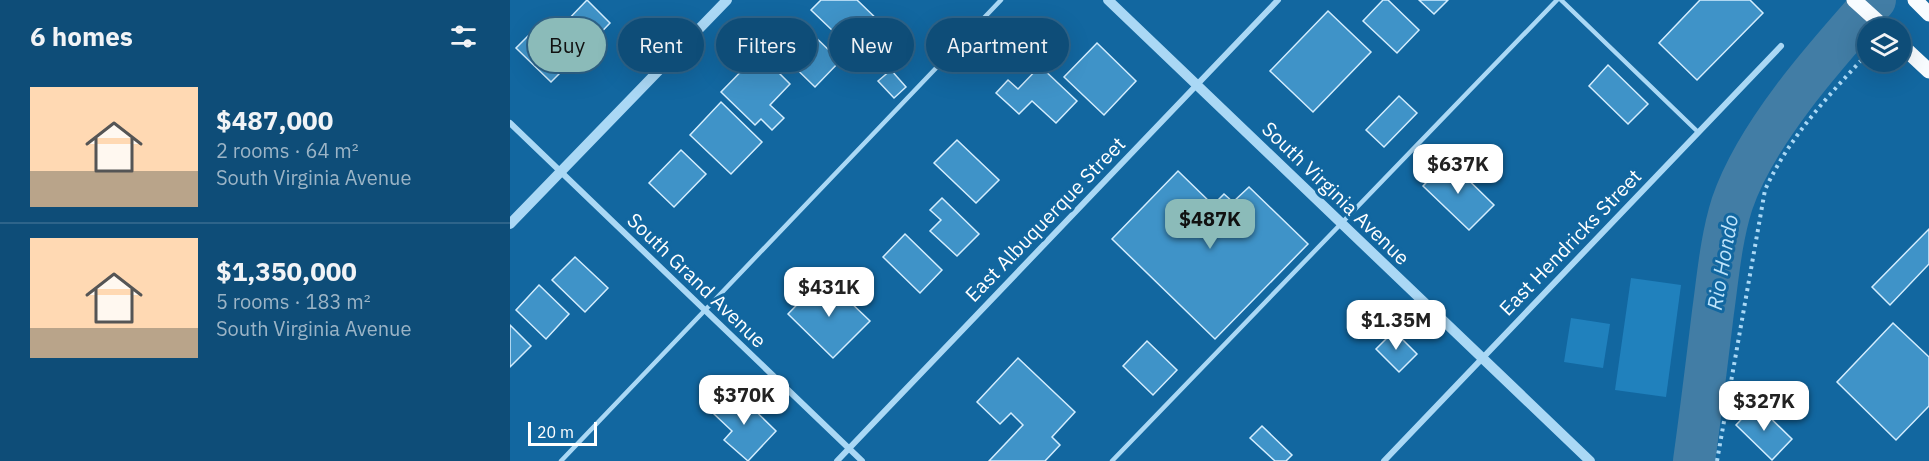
<!DOCTYPE html>
<html lang="en">
<head>
<meta charset="utf-8">
<style>
	:root { --surface:#0e4d78; --page:#1c5780; --text:#f1f3f6; --muted:#9bb4c6; --line:#2e648a; --accent:#8bbbb9 }
	body { margin:0; font-family:"IBM Plex Sans",sans-serif; background:var(--page); color:var(--text); height:100vh; display:flex; flex-direction:column; font-size:22px; white-space:nowrap }
	* { box-sizing:border-box; margin:0 }
	p { font-size:20px; color:var(--muted) }
	.icon { flex:none; width:33px; height:33px; fill:none; stroke:currentColor; stroke-width:2; stroke-linecap:round; stroke-linejoin:round }
	.map { position:relative; flex:1; overflow:hidden }
	.side { display:flex; flex-direction:column; background:var(--surface); width:510px }
	.side>* { flex:none }
	.top-card { position:absolute; left:18px; top:18px; width:570px; height:54px; display:flex; gap:12px }
	.buttons { position:absolute; left:1347px; top:18px; display:grid; gap:12px }
	.buttons a { display:grid; place-items:center; width:54px; height:54px; border-radius:50%; background:var(--surface); box-shadow:0 6px 24px #0002,0 0 0 2px var(--line); font-size:30px }
	.scale { position:absolute; left:18px; bottom:15px; width:69px; box-sizing:border-box; padding-left:6px; border:3px solid #fff; border-top:0; font-size:16px; line-height:21px; white-space:nowrap; color:#fff; -webkit-text-stroke:4px #1267a0; paint-order:stroke }
	.price { position:absolute; translate:-50% -51px; padding:0 14px; border-radius:12px; background:#fff; color:#222; font-size:20px; line-height:39px; filter:drop-shadow(0 2px 3px #0008) }
	.price::after { content:''; position:absolute; left:50%; top:36px; width:18px; height:14px; margin-left:-9px; background:inherit; clip-path:polygon(0 0,100% 0,50% 100%) }
	.price.active { background:var(--accent); color:#111 }
	ul { padding:0; list-style:none }
	li { display:flex; align-items:center; gap:18px; height:150px; padding:0 30px }
	li+li { border-top:2px solid var(--line) }
	li span { display:grid; place-items:center; flex:none; width:168px; height:120px; border-radius:0px; color:#555 }
	li>.icon { margin-inline-start:auto }
	span .icon { width:72px; height:72px; fill:#fffc; stroke-width:1 }
	li b { font-size:26px }
	h2 { display:flex; justify-content:space-between; align-items:center; height:72px; padding:0 30px; font-size:26px }
	.tag { padding:0 21px; border-radius:27px; background:var(--surface); box-shadow:0 6px 24px #0002,0 0 0 2px var(--line); font-size:21px; line-height:54px }
	.tag.active { background:var(--accent); color:#111 }
	main { display:flex; flex:1; min-height:0 }
	.map>svg:first-child { display:block }
</style>
</head>
<body>
<main>
<section class="side">
<h2>6 homes<svg class="icon" aria-label="filters" viewBox="0 0 24 24"><path d="M4 7h16M4 17h16"/><circle cx="9" cy="7" r="2"/><circle cx="15" cy="17" r="2"/></svg></h2>
<ul>
<li><span style="background:linear-gradient(#ffd9b3 70%,#b9a48a 0)"><svg class="icon" aria-label="home" viewBox="0 0 24 24"><path d="M3 11l9-7 9 7M6 9v11h12V9"/></svg></span><div><b>$487,000</b><p>2 rooms · 64 m²</p><p>South Virginia Avenue</p></div></li>
<li><span style="background:linear-gradient(#ffd9b3 75%,#b9a48a 0)"><svg class="icon" aria-label="home" viewBox="0 0 24 24"><path d="M3 11l9-7 9 7M6 9v11h12V9"/></svg></span><div><b>$1,350,000</b><p>5 rooms · 183 m²</p><p>South Virginia Avenue</p></div></li>
</ul>
</section>
<div class="map">
<svg width="1419" height="461" viewBox="0 0 1419 461">
	<rect width="100%" height="100%" fill="#1267a0"/>
	<g fill="#2081bd">
		<polygon points="1121,278 1171,285 1156,397 1105,390"/>
		<polygon points="1061,318 1100,324 1093,368 1054,362"/>
	</g>
	<g fill="none" stroke-linecap="round" stroke-linejoin="round">
		<path stroke="#427da5" stroke-width="42" d="M1184,461C1191,411 1197,361 1203,312C1208,276 1211,239 1222,204C1246,133 1315,56 1365,0"/>
	</g>
	<g fill="#3f93c8" stroke="#d3edfe" stroke-width="1.5">
		<polygon points="77,0 100,23 77,47 54,24"/>
		<polygon points="311,0 347,0 373,25 346,53 301,10"/>
		<polygon points="873,0 878,0 909,30 887,53 853,21"/>
		<polygon points="909,0 938,0 924,14"/>
		<polygon points="1190,0 1240,0 1253,13 1187,80 1149,43"/>
		<polygon points="818,11 861,52 803,112 760,71"/>
		<polygon points="293,25 330,61 305,87 268,51"/>
		<polygon points="25,29 60,63 41,82 6,48"/>
		<polygon points="587,43 626,81 594,115 554,77"/>
		<polygon points="249,53 280,84 260,105 274,118 262,130 251,119 245,125 211,92"/>
		<polygon points="1098,65 1138,104 1118,124 1079,86"/>
		<polygon points="530,66 567,101 546,123 522,101 509,114 486,93 498,80 508,89"/>
		<polygon points="381,70 396,87 384,98 368,81"/>
		<polygon points="889,96 907,113 874,147 856,130"/>
		<polygon points="211,102 252,142 221,174 180,135"/>
		<polygon points="447,140 489,180 466,203 424,163"/>
		<polygon points="171,150 196,174 164,207 139,183"/>
		<polygon points="938,160 984,205 959,230 913,186"/>
		<polygon points="668,171 703,205 714,194 723,202 739,187 798,244 705,339 602,239"/>
		<polygon points="432,198 469,234 447,256 420,231 431,220 420,210"/>
		<polygon points="1419,229 1419,264 1380,305 1362,287"/>
		<polygon points="395,234 432,270 410,293 373,257"/>
		<polygon points="65,257 98,288 75,312 42,280"/>
		<polygon points="314,277 360,321 323,358 278,314"/>
		<polygon points="29,285 59,314 36,339 6,310"/>
		<polygon points="1383,323 1419,357 1419,406 1386,440 1327,382"/>
		<polygon points="0,325 21,346 0,367"/>
		<polygon points="884,331 907,354 889,372 866,349"/>
		<polygon points="637,341 667,370 643,395 613,366"/>
		<polygon points="508,358 565,412 542,437 550,445 535,461 479,461 513,425 501,413 490,424 467,402"/>
		<polygon points="225,391 266,431 238,461 214,440 222,431 204,414"/>
		<polygon points="1246,404 1282,439 1262,460 1226,425"/>
		<polygon points="752,426 782,455 776,461 765,461 740,438"/>
	</g>
	<g fill="none" stroke-linecap="round" stroke-linejoin="round">
		<path stroke="#aad8f5" stroke-width="4" stroke-dasharray="3 4.5" stroke-linecap="butt" d="M1207,461L1255,190C1279,137 1319,95 1358,53"/>
		<g stroke="#aad8f5" stroke-width="4.5">
			<polyline points="1051,0 1188,132"/>
			<polyline points="51,461 491,0"/>
			<polyline points="602,461 1047,0"/>
		</g>
		<g stroke="#aad8f5" stroke-width="6">
			<polyline points="0,123 352,461"/>
			<polyline points="327,461 768,0"/>
			<polyline points="874,461 1271,46"/>
		</g>
		<g stroke="#aad8f5" stroke-width="10">
			<polyline points="598,0 1080,461"/>
			<polyline points="0,224 217,0"/>
		</g>
		<g stroke="#f8fcff" stroke-width="15">
			<polyline points="1344,0 1375,28"/>
			<polyline points="1405,0 1419,14"/>
			<polyline points="1390,44 1419,71"/>
		</g>
	</g>
	<g text-anchor="middle" dominant-baseline="central" stroke-width="6" stroke-linejoin="round" paint-order="stroke">
		<g font-size="20" fill="#fff" stroke="#1267a0">
			<text transform="translate(826 193) rotate(44)">South Virginia Avenue</text>
			<text transform="translate(535 219) rotate(-46)">East Albuquerque Street</text>
			<text transform="translate(1060 242) rotate(-46)">East Hendricks Street</text>
			<text transform="translate(187 280) rotate(44)">South Grand Avenue</text>
		</g>
		<g font-size="21" font-style="italic" fill="#bee4fb" stroke="#1267a0">
			<text transform="translate(1212 262) rotate(-80)">Rio Hondo</text>
		</g>
	</g>
</svg>
<div class="buttons">
<a><svg class="icon" aria-label="layers" viewBox="0 0 24 24"><path d="M12 4l9 5-9 5-9-5zM3 14l9 5 9-5"/></svg></a>
</div>
<div class="scale">20 m</div>
<b class="price" style="left:948px;top:195px">$637K</b>
<b class="price active" style="left:700px;top:250px">$487K</b>
<b class="price" style="left:319px;top:318px">$431K</b>
<b class="price" style="left:886px;top:351px">$1.35M</b>
<b class="price" style="left:234px;top:426px">$370K</b>
<b class="price" style="left:1254px;top:432px">$327K</b>
<div class="top-card">
<a class="tag active">Buy</a>
<a class="tag">Rent</a>
<a class="tag">Filters</a>
<a class="tag">New</a>
<a class="tag">Apartment</a>
</div>
</div>
</main>
</body>
</html>
